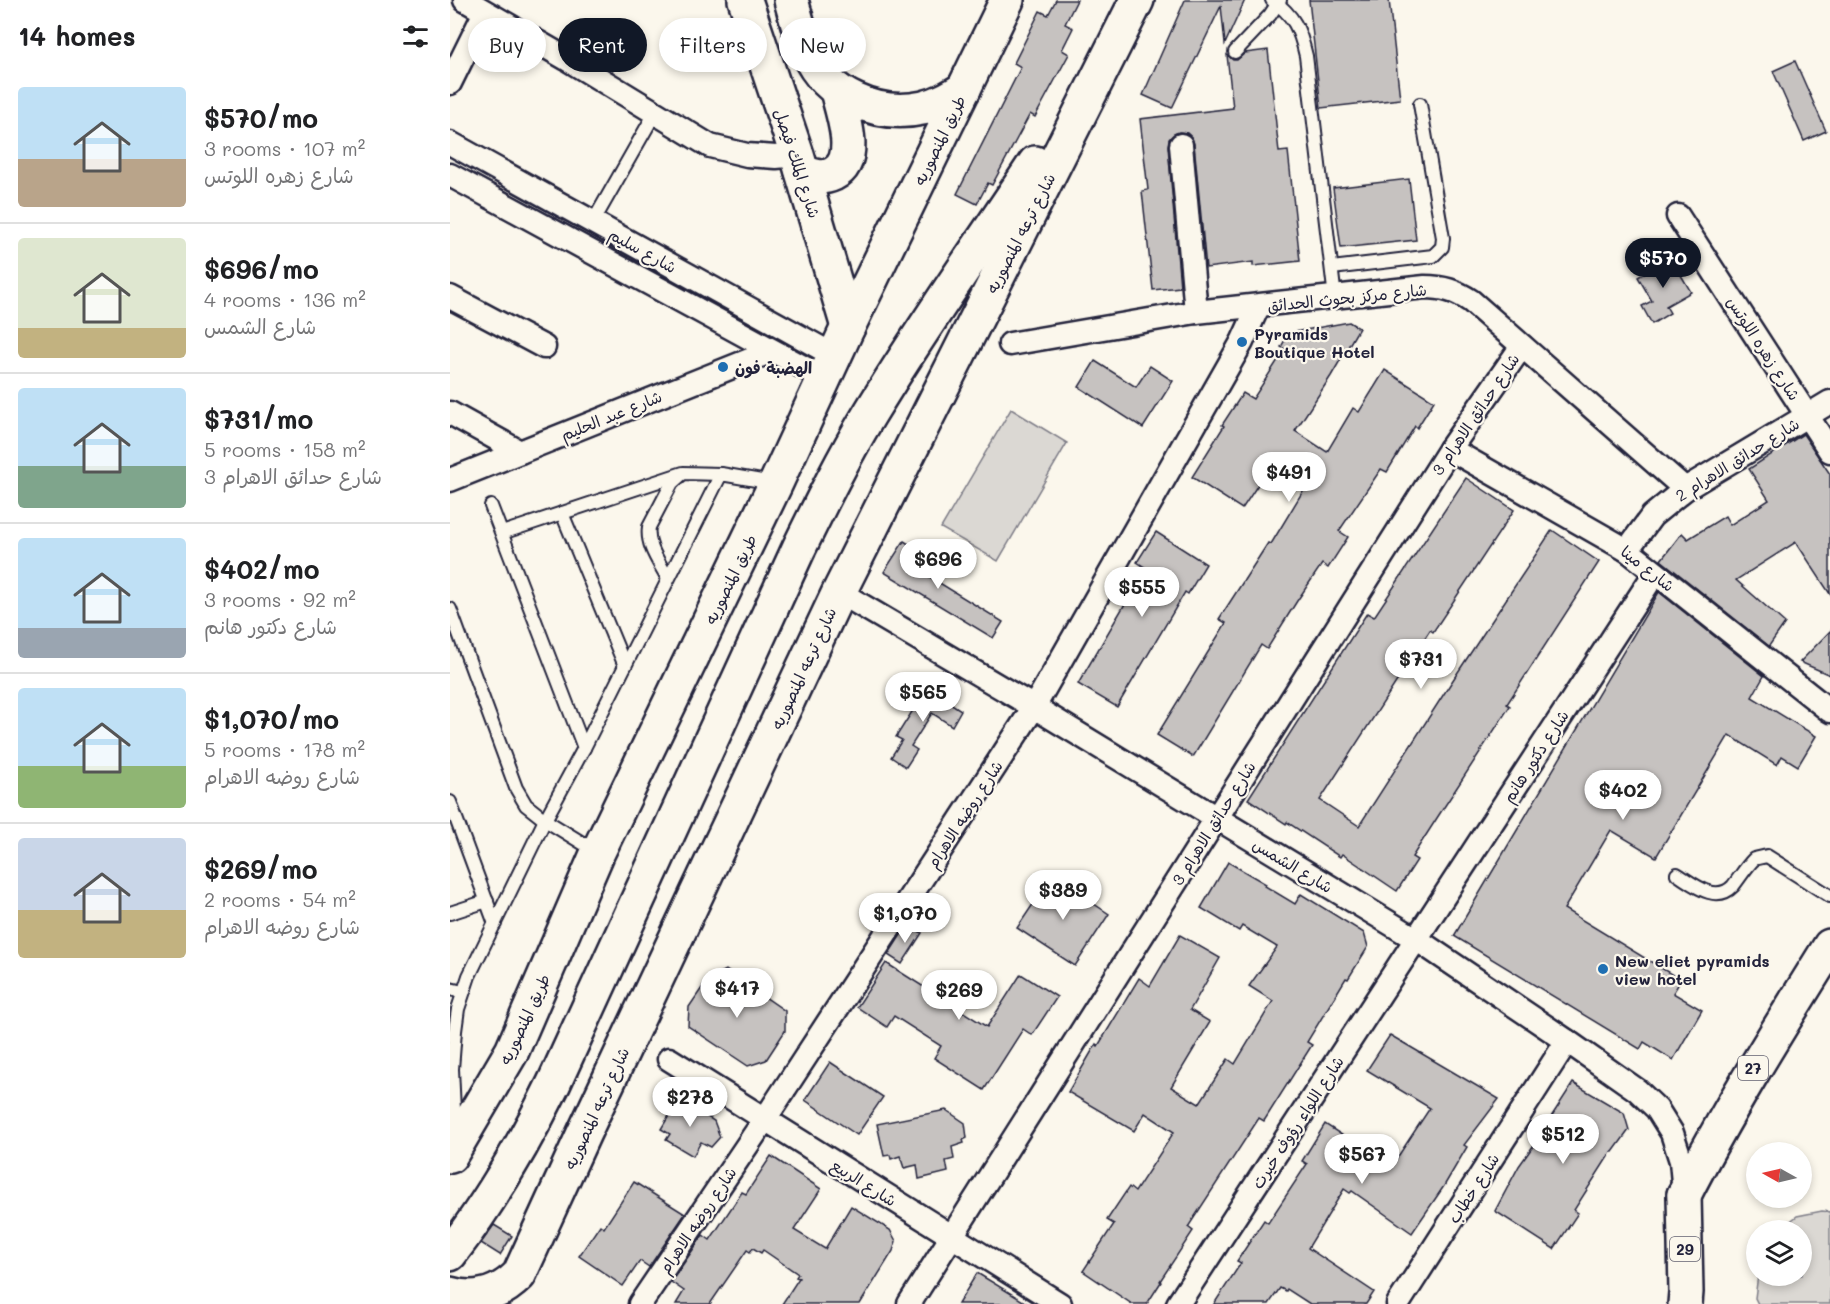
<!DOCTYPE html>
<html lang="en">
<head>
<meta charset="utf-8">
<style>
	:root { --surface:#fff; --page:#f2f2f2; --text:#202124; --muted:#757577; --line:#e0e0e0; --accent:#111827 }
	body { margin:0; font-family:Mali,"Playpen Sans Arabic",sans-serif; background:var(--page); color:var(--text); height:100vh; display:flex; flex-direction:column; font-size:22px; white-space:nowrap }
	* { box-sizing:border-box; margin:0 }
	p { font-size:20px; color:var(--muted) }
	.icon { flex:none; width:33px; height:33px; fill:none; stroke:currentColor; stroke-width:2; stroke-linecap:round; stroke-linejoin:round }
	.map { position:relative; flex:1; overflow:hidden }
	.details { display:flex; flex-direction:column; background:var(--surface); width:450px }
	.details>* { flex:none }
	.guide { position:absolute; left:18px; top:18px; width:570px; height:54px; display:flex; gap:12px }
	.needle { width:39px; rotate:278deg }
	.tools { position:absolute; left:1296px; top:1142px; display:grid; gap:12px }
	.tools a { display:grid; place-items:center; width:66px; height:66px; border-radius:50%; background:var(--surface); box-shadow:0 3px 9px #0003; font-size:30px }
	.price { position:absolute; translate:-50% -51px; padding:0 14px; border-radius:21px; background:#fff; color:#222; font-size:20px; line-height:39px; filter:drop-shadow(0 2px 3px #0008) }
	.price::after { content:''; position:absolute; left:50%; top:36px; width:18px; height:14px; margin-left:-9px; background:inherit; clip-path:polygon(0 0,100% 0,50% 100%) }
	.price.on { background:var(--accent); color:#fff }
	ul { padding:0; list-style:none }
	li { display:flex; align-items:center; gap:18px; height:150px; padding:0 18px }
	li+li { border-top:2px solid var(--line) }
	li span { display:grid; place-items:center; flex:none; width:168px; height:120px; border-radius:6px; color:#555 }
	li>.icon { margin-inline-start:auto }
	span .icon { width:72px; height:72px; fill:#fffc; stroke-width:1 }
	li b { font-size:26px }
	h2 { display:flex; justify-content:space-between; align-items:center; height:72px; padding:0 18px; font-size:26px }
	.pill { padding:0 21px; border-radius:27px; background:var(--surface); box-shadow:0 3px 9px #0003; font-size:21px; line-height:54px }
	.pill.on { background:var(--accent); color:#fff }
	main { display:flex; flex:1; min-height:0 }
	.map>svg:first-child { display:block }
</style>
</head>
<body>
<main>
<section class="details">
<h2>14 homes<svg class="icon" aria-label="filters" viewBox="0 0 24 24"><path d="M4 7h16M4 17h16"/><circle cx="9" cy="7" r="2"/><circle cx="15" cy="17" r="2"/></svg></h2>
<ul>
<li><span style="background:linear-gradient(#bfe0f5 60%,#b9a48a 0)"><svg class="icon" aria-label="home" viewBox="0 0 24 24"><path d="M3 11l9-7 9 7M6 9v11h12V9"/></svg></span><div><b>$570/mo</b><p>3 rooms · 107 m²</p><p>شارع زهره اللوتس</p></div></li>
<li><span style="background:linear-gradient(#dfe7d0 75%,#c2b280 0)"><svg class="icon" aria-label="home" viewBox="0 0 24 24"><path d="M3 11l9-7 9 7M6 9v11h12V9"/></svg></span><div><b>$696/mo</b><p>4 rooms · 136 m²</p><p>شارع الشمس</p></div></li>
<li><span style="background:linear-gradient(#bfe0f5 65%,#7fa58c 0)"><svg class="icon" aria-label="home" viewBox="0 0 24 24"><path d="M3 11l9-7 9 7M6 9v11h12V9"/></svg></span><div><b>$731/mo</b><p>5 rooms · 158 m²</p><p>شارع حدائق الاهرام 3</p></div></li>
<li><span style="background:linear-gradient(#bfe0f5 75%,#9aa5b1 0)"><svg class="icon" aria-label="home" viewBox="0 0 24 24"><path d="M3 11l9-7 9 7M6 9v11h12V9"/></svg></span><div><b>$402/mo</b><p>3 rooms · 92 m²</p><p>شارع دكتور هانم</p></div></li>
<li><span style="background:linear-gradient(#bfe0f5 65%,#8fb573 0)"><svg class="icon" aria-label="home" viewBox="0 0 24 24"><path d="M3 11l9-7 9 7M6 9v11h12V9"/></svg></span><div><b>$1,070/mo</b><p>5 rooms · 178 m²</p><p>شارع روضه الاهرام</p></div></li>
<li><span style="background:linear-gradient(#c9d6e8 60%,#c2b280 0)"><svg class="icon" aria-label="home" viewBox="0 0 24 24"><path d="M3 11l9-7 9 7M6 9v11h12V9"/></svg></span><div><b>$269/mo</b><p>2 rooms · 54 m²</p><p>شارع روضه الاهرام</p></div></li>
</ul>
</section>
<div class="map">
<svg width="1380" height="1304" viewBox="0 0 1380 1304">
	<rect width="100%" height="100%" fill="#fbf7ec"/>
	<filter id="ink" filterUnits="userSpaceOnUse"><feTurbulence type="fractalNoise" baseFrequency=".0167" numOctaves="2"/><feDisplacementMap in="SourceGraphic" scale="12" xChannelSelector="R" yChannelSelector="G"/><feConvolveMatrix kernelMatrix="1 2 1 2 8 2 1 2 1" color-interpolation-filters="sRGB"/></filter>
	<g filter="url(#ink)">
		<g fill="#dbd8d3" stroke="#7e7d87" stroke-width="1.5">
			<polygon points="561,409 617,443 548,561 491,528"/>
			<polygon points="1372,1211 1380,1212 1380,1304 1308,1304 1305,1298 1308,1275 1352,1275 1352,1230 1329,1230 1347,1216"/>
		</g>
		<g fill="#c6c2c0" stroke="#22223b" stroke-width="1.5">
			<polygon points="606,0 627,0 615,24 623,28 612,50 619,54 585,117 580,114 542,185 538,183 527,204 507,194 571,67 564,63 590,11 598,15"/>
			<polygon points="735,0 795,0 775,44 771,6 722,108 693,95"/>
			<polygon points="859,0 939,0 950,99 871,108"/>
			<polygon points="818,50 829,152 838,151 850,261 803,266 803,262 756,268 744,144 742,138 737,133 729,132 724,134 719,139 718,146 730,287 703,290 692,191 698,190 690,119 783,108 777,55 783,60 787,60 795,53"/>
			<polygon points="1345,61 1376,131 1354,141 1323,71"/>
			<polygon points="959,179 966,240 891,248 883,188"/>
			<polygon points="1221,258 1241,292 1216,306 1220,313 1202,324 1192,306 1202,301 1188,277"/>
			<polygon points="899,322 909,328 881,376 845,431 877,452 903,408 909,412 935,370 984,401 967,428 965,426 937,472 931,469 889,531 898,537 878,568 872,564 847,601 817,649 811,645 743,757 707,735 776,623 769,619 818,543 821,544 856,486 822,463 792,509 742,477 774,426 772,425 793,393 803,399 835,349 831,347 839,333"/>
			<polygon points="645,361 686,387 700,366 723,381 693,428 629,387"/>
			<polygon points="1353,434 1380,474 1380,594 1346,542 1286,580 1335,623 1319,646 1211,560 1232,533 1238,539 1275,516 1280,525 1319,500 1299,469"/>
			<polygon points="1016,478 1064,510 983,632 980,630 870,800 909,826 1008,672 1102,530 1149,562 1057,704 1060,706 987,818 962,857 967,860 947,891 892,854 890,857 837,822 836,824 798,799 917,613 924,617"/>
			<polygon points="706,532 756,564 738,594 735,592 667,707 628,684 696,568 687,562"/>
			<polygon points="454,541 479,557 470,571 553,622 543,638 434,572"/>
			<polygon points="1209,592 1314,676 1302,697 1366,736 1348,766 1332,756 1327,765 1279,735 1206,857 1161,830 1114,909 1231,980 1223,993 1252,1010 1223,1060 1194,1042 1190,1049 1004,936"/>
			<polygon points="1380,631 1380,675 1350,662"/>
			<polygon points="477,688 511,710 502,726 482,713 461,746 467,750 456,767 441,757 452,740 446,737"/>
			<polygon points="778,862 816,884 815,886 845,904 851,894 914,933 918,947 898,979 896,978 857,1042 862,1045 814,1121 809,1118 738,1227 743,1231 710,1281 711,1282 697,1304 682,1304 633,1271 664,1224 657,1220 679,1187 685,1192 724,1132 695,1113 684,1131 618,1092 646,1044 648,1046 689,978 700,986 730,935 770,958 740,1010 760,1022 721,1087 749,1104 778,1059 785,1064 823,1001 799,986 827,947 792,926 789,931 751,908"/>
			<polygon points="602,876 659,914 625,966 567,928"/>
			<polygon points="458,924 472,933 452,964 438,955"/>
			<polygon points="436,963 537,1027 571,974 607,997 582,1035 573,1029 534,1090 484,1058 491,1046 444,1016 437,1027 407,1007"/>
			<polygon points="276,970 335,1011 335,1031 316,1060 298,1066 238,1026 239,1007 258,979"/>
			<polygon points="940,1035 1049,1099 1014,1145 1017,1147 994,1186 962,1233 902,1191 900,1193 894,1189 858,1248 924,1292 916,1304 860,1304 837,1289 836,1291 830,1288 819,1304 764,1304 791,1263 787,1261 814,1220 818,1223 857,1164 852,1161 875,1124 941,1167 980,1108 917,1070"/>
			<polygon points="380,1062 433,1097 407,1135 355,1100"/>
			<polygon points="1123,1083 1174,1113 1179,1130 1163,1152 1161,1152 1124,1210 1128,1213 1104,1249 1045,1211 1069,1166 1103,1118 1101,1117"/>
			<polygon points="229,1099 264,1121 270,1137 261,1147 251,1142 243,1156 216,1140 220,1134 211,1129"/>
			<polygon points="496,1110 515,1123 517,1138 513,1140 514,1143 502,1147 504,1159 496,1161 498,1172 469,1179 467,1165 454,1168 450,1156 441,1159 440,1155 434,1156 427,1124"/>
			<polygon points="321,1156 371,1189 344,1230 375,1249 401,1206 440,1230 446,1241 443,1251 410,1304 332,1304 349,1278 346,1277 348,1274 313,1250 311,1253 303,1248 300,1252 297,1250 260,1304 226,1304 234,1291 221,1282 253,1235 260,1240 292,1192 296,1194"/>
			<polygon points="184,1182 235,1214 199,1267 190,1261 173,1286 129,1256 150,1225 154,1228"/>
			<polygon points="44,1225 62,1236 50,1255 31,1243"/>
			<polygon points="527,1273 578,1304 508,1304"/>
		</g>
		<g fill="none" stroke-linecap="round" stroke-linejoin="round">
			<defs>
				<g id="service">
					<path d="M822,0C844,15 850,30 856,56L885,298"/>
					<polyline points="785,52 820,15 830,0"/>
					<polyline points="143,222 205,113"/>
					<polyline points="882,268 983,256 992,247 993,238 970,104"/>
					<polyline points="41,506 134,748"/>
					<polyline points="112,513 175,666"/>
					<polyline points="52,533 233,473 271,474"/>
					<path d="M218,579C210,563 196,546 199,527L222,483L231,475"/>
					<polyline points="0,609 66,788 76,805 95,820 147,852"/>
					<polyline points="0,802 45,924"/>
					<path d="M1227,874C1243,884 1266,904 1283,886C1290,877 1296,867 1304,859L1317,856L1380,896"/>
					<polyline points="0,913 37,901"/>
					<polyline points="0,989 13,992"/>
					<polyline points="5,1131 2,1069 5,1031 8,1009 19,976 95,820 134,748 271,474 323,483"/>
				</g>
				<g id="minor">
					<polyline points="15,0 117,59 260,146 297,155 326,157 347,155"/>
					<polyline points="0,83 35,12"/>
					<polyline points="0,143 385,356"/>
					<polyline points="731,145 746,312"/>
					<polyline points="0,175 375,379"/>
					<polyline points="1228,216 1380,451"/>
					<polyline points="0,297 94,347"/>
					<path d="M560,344L746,312L975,287C993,287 1006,291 1021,301L1235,489"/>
					<polyline points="0,413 70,452"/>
					<polyline points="1000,449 1177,550 1380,711"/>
					<polyline points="0,480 322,351"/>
					<polyline points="1177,550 1202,516 1235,489 1380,402"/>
					<polyline points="389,592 584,707 966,939 1117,1041 1187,1090 1207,1109 1222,1133 1231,1161 1234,1193"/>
					<polyline points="219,1059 610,1304"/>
					<polyline points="190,1304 315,1119 584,707 792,342 808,307"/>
					<polyline points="459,1304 1000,449 1072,346"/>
					<polyline points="728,1304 1205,573"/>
					<polyline points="948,1304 1117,1041"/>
				</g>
				<g id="secondary">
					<polyline points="0,1156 62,1051 148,852 326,483 398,327 557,0"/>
					<path d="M0,1254C41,1201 74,1144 104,1083L349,548C371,503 393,458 419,415C471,329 530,246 585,163"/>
					<path d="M0,1294C27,1302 50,1294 69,1275L134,1133L389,592L687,0"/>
				</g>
				<g id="primary">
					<polyline points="295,0 347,155 398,327"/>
					<path d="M341,0C346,17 350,36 358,53C376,96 428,118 473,108C488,105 501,97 514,89"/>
					<path d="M352,171C362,177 372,179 383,174C411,160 392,113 387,90"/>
					<path d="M1234,1195C1278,1109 1329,1028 1380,946"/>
				</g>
				<polyline id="trunk" points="1234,1195 1236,1292 1235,1304"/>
			</defs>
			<use href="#service" stroke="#22223b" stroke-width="16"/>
			<use href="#minor" stroke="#22223b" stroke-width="27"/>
			<use href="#secondary" stroke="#22223b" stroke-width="38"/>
			<use href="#primary" stroke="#22223b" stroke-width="38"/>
			<use href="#trunk" stroke="#22223b" stroke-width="38"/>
			<use href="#service" stroke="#fbf7ec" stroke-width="12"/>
			<use href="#minor" stroke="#fbf7ec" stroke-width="22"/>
			<use href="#secondary" stroke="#fbf7ec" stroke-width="33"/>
			<use href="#primary" stroke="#fbf7ec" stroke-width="33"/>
			<use href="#trunk" stroke="#fbf7ec" stroke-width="33"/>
		</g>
	</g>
	<g fill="#1f6fb2" stroke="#fbf7ec" stroke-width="2">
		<circle cx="792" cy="342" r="6"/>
		<circle cx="273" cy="367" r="6"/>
		<circle cx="1153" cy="969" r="6"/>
	</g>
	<g text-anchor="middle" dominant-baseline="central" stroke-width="4.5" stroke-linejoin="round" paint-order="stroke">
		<g fill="#fbf7ec" stroke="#636270" stroke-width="1.5">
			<rect x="1288" y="1056" width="30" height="24" rx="4.5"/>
			<rect x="1220" y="1237" width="30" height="24" rx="4.5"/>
		</g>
		<g font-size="15" font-weight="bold" fill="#22223b">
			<text x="1303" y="1068">27</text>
			<text x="1235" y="1249">29</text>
		</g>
		<g font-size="16" fill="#22223b" stroke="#fbf7ec">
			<text transform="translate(489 140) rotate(-64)">طريق المنصوريه</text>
			<text transform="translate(348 163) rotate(72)">شارع الملك فيصل</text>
			<text transform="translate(570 233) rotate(-63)">شارع ترعه المنصوريه</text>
			<text transform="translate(193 250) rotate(29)">شارع سليم</text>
			<text transform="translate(897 297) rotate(-6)">شارع مركز بحوث الحدائق</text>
			<text transform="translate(1314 348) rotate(57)">شارع زهره اللوتس</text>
			<text transform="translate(1025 414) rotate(-56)">شارع حدائق الاهرام 3</text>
			<text transform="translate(161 415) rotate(-22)">شارع عبد الحليم</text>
			<text transform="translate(1287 459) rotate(-32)">شارع حدائق الاهرام 2</text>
			<text transform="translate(1198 568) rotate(38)">شارع مينا</text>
			<text transform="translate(280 579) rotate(-64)">طريق المنصوريه</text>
			<text transform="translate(353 668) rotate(-65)">شارع ترعه المنصوريه</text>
			<text transform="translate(1085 756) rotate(-57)">شارع دكتور هانم</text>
			<text transform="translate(514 814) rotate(-57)">شارع روضه الاهرام</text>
			<text transform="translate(763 823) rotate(-58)">شارع حدائق الاهرام 3</text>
			<text transform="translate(843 865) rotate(31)">شارع الشمس</text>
			<text transform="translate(74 1019) rotate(-65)">طريق المنصوريه</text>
			<text transform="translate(146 1108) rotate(-65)">شارع ترعه المنصوريه</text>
			<text transform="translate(847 1122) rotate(-57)">شارع اللواء رؤوف خيرت</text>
			<text transform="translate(414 1182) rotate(32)">شارع الربيع</text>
			<text transform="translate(1023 1188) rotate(-57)">شارع خطاب</text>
			<text transform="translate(247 1220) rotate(-56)">شارع روضه الاهرام</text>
		</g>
		<g font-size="16" font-weight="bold" fill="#22223b" stroke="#fbf7ec" text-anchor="start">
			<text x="804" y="333">Pyramids<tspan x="804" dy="18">Boutique Hotel</tspan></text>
			<text x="285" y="367">الهضبة فون</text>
			<text x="1165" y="960">New eliet pyramids<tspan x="1165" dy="18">view hotel</tspan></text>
		</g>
	</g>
</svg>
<div class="tools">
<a><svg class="needle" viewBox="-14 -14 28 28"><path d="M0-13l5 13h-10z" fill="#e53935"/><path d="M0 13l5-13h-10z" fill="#757577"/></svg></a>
<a><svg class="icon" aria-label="layers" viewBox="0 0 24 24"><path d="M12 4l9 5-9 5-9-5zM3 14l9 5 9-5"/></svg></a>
</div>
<b class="price on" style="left:1213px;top:289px">$570</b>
<b class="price" style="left:839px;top:503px">$491</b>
<b class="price" style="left:488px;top:590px">$696</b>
<b class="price" style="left:692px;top:618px">$555</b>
<b class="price" style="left:971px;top:690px">$731</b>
<b class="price" style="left:473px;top:723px">$565</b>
<b class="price" style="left:1173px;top:821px">$402</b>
<b class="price" style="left:613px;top:921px">$389</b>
<b class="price" style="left:455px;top:944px">$1,070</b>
<b class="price" style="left:287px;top:1019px">$417</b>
<b class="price" style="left:509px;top:1021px">$269</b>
<b class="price" style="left:240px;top:1128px">$278</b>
<b class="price" style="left:1113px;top:1165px">$512</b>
<b class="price" style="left:912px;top:1185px">$567</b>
<div class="guide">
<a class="pill">Buy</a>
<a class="pill on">Rent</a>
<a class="pill">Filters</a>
<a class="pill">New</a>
</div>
</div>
</main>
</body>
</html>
